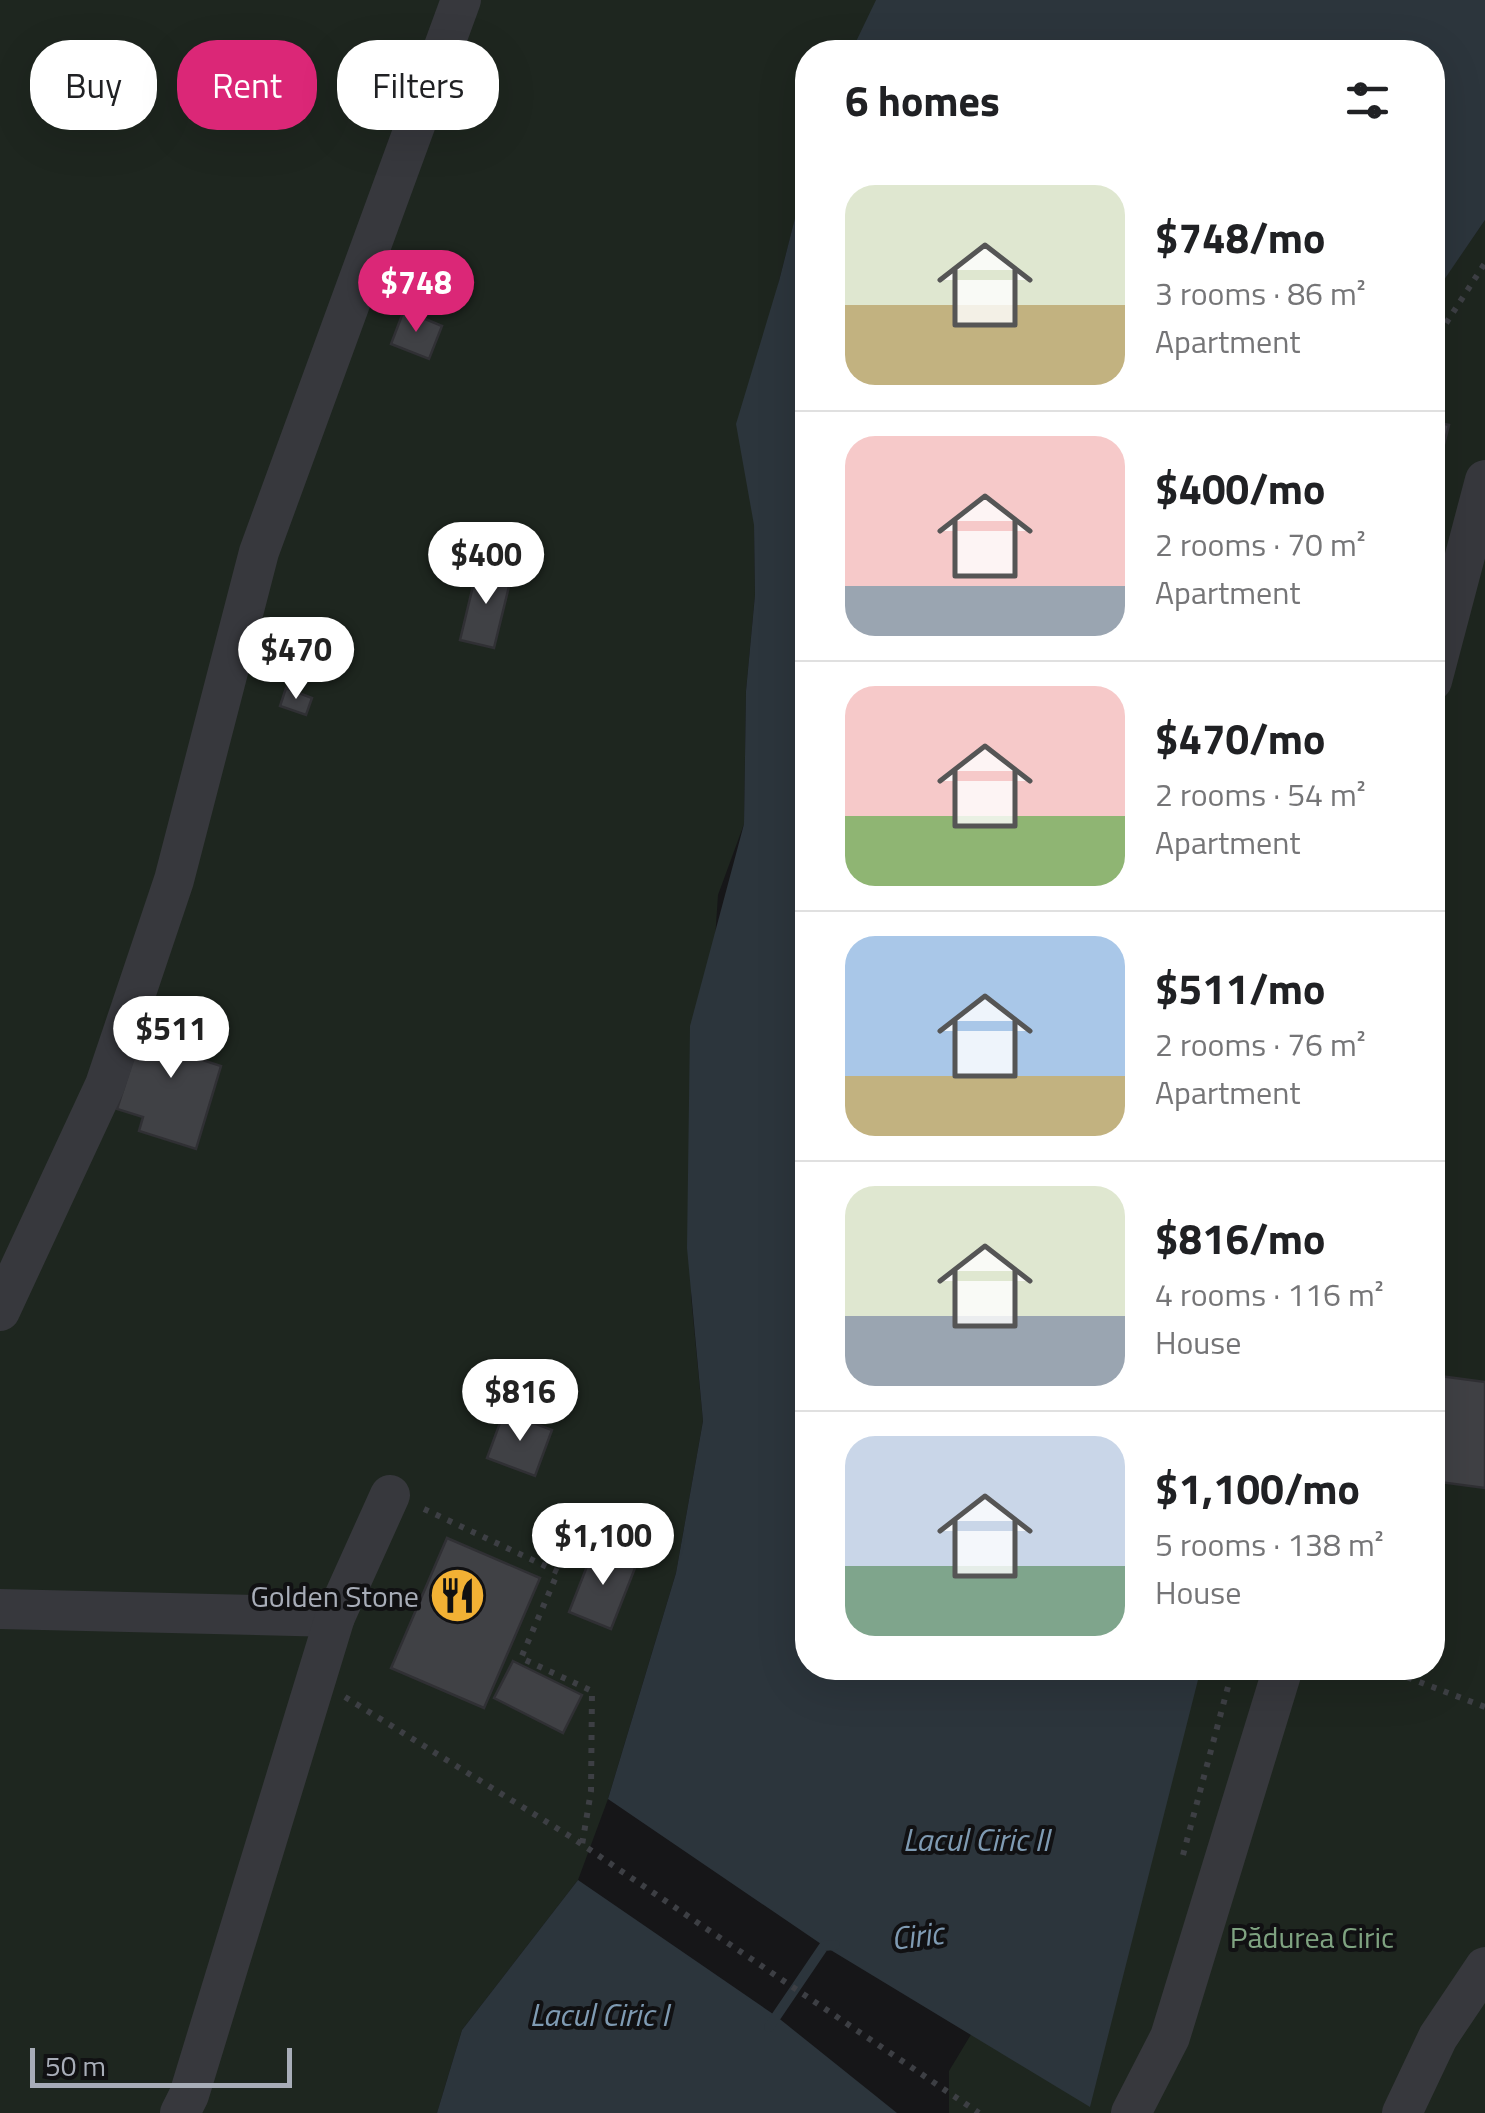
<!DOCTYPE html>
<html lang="en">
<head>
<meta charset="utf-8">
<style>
	:root { --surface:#fff; --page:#f2f2f2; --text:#202124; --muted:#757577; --line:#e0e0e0; --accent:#db2777 }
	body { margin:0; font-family:"Titillium Web",sans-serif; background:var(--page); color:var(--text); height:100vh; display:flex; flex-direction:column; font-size:38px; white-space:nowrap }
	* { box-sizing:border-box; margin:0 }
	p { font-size:32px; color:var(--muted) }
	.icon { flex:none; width:55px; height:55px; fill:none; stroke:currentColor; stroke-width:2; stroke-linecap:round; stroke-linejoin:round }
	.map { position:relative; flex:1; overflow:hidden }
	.sheet { position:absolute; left:795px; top:40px; width:650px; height:1640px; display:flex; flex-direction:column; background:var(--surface); border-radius:40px; box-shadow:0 10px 40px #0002 }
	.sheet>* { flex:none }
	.banner { position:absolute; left:30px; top:40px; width:615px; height:90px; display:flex; gap:20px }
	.scale { position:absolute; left:30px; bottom:25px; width:262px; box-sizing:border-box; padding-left:10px; border:5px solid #a8adb8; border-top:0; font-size:28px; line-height:35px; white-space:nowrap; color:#a8adb8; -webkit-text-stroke:8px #111113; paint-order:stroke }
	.price { position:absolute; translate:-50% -85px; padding:0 22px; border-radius:35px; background:#fff; color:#222; font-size:32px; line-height:65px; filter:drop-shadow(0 2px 5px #0008) }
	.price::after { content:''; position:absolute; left:50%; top:60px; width:30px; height:22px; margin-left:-15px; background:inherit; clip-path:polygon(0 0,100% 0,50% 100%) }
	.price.on { background:var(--accent); color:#fff }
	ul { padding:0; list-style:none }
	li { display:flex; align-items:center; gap:30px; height:250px; padding:0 50px }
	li+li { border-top:2px solid var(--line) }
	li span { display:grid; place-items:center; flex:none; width:280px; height:200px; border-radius:30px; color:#555 }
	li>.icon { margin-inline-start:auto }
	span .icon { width:120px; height:120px; fill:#fffc; stroke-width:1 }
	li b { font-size:42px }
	h2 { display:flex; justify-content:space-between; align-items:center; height:120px; padding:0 50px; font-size:42px }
	.tag { padding:0 35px; border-radius:40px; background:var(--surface); box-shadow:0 10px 40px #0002; font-size:35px; line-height:90px }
	.tag.on { background:var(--accent); color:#fff }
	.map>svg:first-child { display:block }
</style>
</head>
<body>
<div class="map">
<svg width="1485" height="2113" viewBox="0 0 1485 2113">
	<rect width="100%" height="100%" fill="#161618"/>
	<g fill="#1e261f">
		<polygon points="0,0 907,0 871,52 808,52 807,189 803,188 779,281 754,524 755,595 746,691 744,824 718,895 691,1296 703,1421 676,1573 608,1799 578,1880 462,2030 437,2113 0,2113"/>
		<polygon points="1485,220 1485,2113 949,2113 949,2071 1192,1668 1432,1668 1432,296"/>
	</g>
	<g fill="#2c353c">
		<polygon points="876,0 1485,0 1485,220 1433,296 1432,52 851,52"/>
		<polygon points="807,171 808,1668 1201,1668 1090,2107 824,1946 608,1799 676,1573 703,1421 687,1248 690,1026 744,824 746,691 755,595 754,525 736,424 779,281"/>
		<polygon points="578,1880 776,2016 897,2113 437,2113 462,2030"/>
	</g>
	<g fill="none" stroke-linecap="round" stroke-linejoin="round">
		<polyline stroke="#2c353c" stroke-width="10" points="769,2027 824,1946 835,1945"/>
	</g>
	<g fill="#404145" stroke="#303034" stroke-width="2.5">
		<polygon points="410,276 449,290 442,309 403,295"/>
		<polygon points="404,310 442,326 429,359 391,344"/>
		<polygon points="1432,421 1449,425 1433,487 1432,487"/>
		<polygon points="478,565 512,574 494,648 460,640"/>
		<polygon points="286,688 312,698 306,715 280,706"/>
		<polygon points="172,999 201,1008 187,1055 221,1066 196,1149 139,1131 143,1117 117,1109 142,1030 160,1037"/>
		<polygon points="1440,1376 1485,1382 1485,1488 1432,1481 1432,1438"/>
		<polygon points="504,1412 552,1430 535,1476 487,1458"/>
		<polygon points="447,1538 540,1578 484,1708 391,1668"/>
		<polygon points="595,1546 637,1563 611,1629 569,1612"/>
		<polygon points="513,1661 582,1695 563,1733 494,1698"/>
	</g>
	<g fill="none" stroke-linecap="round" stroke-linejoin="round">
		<g stroke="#3d3f44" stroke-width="6" stroke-dasharray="5 8" stroke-linecap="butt">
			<polyline points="1432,345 1485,263"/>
			<polyline points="1432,743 1440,715"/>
			<polyline points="424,1509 558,1572 521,1658 592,1691 591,1791 582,1845"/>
			<polyline points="1383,1668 1485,1707"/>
			<polyline points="345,1697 571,1837 979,2113"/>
			<polyline points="1183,1855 1233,1668"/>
		</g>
		<g stroke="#37383d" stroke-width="40">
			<polyline points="1432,681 1485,480"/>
			<polyline points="0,1311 105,1085 174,880 259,552 461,0"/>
			<polyline points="0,1609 335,1617 390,1495"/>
			<polyline points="180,2113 189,2095 335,1617"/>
			<polyline points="1131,2113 1170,2037 1283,1668"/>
			<polyline points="1402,2113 1438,2037 1485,1967"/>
		</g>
	</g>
	<defs>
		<symbol id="restaurant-disc" viewBox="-11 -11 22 22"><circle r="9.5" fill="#f2b134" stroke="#111113"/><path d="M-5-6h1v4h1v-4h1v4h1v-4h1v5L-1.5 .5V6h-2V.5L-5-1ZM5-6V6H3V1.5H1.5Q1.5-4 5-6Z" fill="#111"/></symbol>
	</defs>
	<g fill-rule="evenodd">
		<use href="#restaurant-disc" x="426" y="1564" width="63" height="63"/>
	</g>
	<g text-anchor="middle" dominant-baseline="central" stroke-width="8" stroke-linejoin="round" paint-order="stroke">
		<g font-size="30" fill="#a8adb8" stroke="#111113" text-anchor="end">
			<text x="419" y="1596">Golden Stone</text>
		</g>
		<g font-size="30" fill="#7fa381" stroke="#111113">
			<text x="1312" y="1937">Pădurea Ciric</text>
		</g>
		<g font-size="32" font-style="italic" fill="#7f9bb3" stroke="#111113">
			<text x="976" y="1839">Lacul Ciric II</text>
			<text transform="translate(917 1935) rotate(-7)">Ciric</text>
			<text x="599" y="2014">Lacul Ciric I</text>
		</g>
	</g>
</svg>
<div class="scale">50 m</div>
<b class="price on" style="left:416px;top:335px">$748</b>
<b class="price" style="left:486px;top:607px">$400</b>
<b class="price" style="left:296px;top:702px">$470</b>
<b class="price" style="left:171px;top:1081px">$511</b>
<b class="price" style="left:520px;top:1444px">$816</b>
<b class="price" style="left:603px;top:1588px">$1,100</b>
<div class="banner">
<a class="tag">Buy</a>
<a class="tag on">Rent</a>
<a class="tag">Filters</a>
</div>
<section class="sheet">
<h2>6 homes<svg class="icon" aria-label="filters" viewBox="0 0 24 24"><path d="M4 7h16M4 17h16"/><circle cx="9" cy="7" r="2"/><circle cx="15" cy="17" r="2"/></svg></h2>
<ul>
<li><span style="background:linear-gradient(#dfe7d0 60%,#c2b280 0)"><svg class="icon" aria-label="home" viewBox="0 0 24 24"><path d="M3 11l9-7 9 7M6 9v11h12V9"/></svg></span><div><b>$748/mo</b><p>3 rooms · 86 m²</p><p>Apartment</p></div></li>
<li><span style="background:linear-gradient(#f6c9c9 75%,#9aa5b1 0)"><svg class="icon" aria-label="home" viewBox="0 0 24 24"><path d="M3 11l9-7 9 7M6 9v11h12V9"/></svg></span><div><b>$400/mo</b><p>2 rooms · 70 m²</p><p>Apartment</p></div></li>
<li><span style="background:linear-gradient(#f6c9c9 65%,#8fb573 0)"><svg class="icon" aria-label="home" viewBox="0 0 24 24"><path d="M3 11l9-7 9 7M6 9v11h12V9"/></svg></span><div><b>$470/mo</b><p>2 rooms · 54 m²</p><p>Apartment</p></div></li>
<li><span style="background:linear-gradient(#a9c7e8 70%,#c2b280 0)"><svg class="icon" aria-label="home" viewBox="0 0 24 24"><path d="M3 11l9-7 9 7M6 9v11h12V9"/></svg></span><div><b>$511/mo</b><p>2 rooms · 76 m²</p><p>Apartment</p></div></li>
<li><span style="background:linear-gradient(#dfe7d0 65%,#9aa5b1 0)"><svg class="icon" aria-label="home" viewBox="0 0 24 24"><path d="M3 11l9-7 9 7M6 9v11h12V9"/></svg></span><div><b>$816/mo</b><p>4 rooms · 116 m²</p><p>House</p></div></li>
<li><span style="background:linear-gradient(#c9d6e8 65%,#7fa58c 0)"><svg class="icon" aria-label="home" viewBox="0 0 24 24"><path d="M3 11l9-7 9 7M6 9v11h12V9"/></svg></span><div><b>$1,100/mo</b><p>5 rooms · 138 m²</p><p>House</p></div></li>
</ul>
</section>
</div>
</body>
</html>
